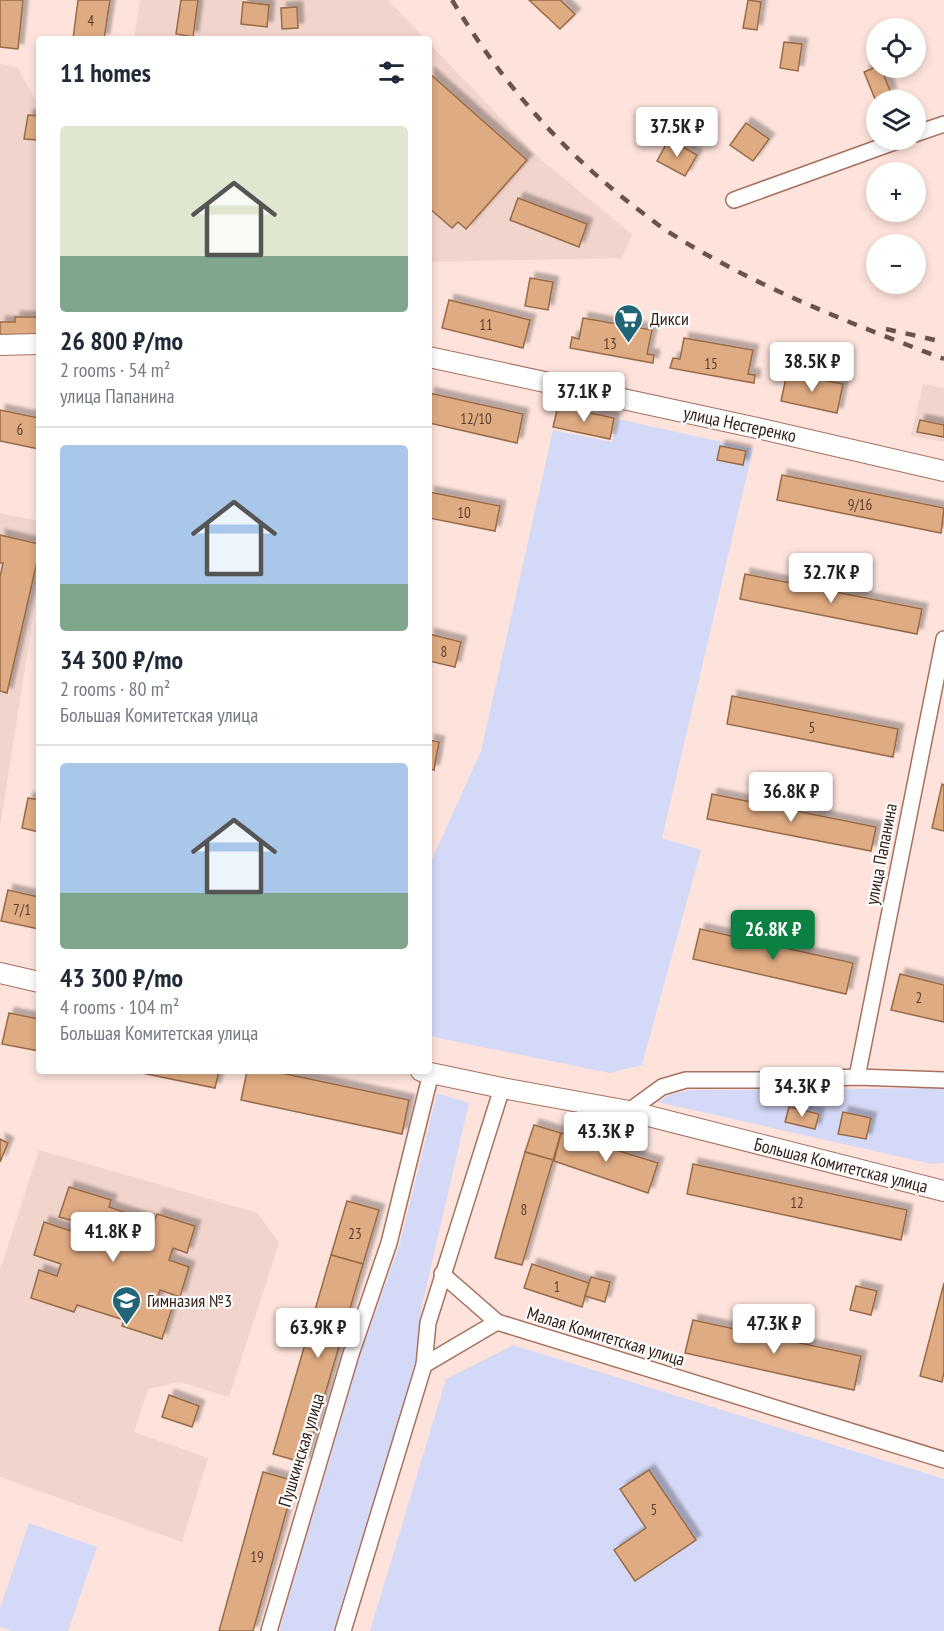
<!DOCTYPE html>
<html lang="en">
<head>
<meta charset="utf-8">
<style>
	:root { --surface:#fff; --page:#f2f2f3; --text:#1f2937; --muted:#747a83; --line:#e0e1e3; --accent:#0b8043 }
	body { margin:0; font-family:"PT Sans Narrow",sans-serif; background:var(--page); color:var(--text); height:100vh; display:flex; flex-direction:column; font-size:22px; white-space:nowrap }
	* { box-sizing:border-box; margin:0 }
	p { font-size:20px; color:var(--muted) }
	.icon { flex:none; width:33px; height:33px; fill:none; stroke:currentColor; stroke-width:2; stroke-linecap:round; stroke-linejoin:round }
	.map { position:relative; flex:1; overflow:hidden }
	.panel { position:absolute; left:36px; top:36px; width:396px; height:1038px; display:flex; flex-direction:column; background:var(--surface); border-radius:6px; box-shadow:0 3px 9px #0003 }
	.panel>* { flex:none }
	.buttons { position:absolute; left:866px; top:18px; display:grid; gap:12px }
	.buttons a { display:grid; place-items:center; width:60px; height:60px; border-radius:50%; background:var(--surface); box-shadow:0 3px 9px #0003; font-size:30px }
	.price { position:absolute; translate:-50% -51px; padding:0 14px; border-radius:6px; background:#fff; color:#222; font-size:20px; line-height:39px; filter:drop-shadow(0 2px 3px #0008) }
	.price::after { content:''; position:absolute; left:50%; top:36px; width:18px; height:14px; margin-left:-9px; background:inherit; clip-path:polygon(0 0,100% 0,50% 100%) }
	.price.selected { background:var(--accent); color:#fff }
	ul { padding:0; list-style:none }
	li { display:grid; align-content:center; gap:12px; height:318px; padding:0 24px }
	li+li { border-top:2px solid var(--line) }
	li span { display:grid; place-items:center; height:186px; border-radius:6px; color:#555 }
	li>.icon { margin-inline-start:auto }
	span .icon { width:108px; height:108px; fill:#fffc; stroke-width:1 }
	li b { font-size:26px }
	h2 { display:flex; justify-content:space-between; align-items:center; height:72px; padding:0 24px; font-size:26px }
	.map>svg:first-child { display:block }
</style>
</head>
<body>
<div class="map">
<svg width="944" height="1631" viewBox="0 0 944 1631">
	<defs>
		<filter id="shadow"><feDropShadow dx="5.5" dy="-5.5" stdDeviation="1.5" flood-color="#0004"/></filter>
	</defs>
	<rect width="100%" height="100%" fill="#fde3db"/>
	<g fill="#f1d4cb">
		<polygon points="140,0 388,0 425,39 134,39"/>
		<polygon points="429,43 541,160 632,234 622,258 429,262"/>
		<polygon points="0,64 17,67 35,99 39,100 39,329 0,330"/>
		<polygon points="923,384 944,388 944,442 911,436"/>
		<polygon points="0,513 39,521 39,580 0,827"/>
		<polygon points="39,1150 258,1213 279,1243 229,1397 180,1382 148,1389 134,1432 208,1458 182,1542 0,1477 0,1270"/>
	</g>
	<g fill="#d5d9f8">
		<polygon points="618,419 753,449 662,838 701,850 642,1065 609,1073 429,1036 429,866 481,751 553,430 612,442"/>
		<polygon points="944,1088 944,1163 932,1164 657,1102 671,1094 691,1090"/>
		<polygon points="437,1093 469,1103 422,1305 414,1370 333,1631 279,1631 359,1359 400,1243"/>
		<polygon points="513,1345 944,1479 944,1631 370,1631 446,1379"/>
		<polygon points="29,1523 97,1547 68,1631 12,1631 0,1627 0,1608"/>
	</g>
	<g fill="#dfab82" stroke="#986b47" stroke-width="1.5" filter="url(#shadow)">
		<polygon points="0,0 23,0 18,49 0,47"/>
		<polygon points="78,0 110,0 104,39 73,39"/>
		<polygon points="181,0 198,0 193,37 176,34"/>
		<polygon points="529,0 560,0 575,14 560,29"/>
		<polygon points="748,0 761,2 757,30 743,28"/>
		<polygon points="243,2 269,5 267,27 241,24"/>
		<polygon points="297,7 298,28 282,29 281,8"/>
		<polygon points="784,42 802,44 798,71 780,68"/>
		<polygon points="876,67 881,68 891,93 875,99 864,72"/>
		<polygon points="429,73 527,160 466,229 458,222 452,228 429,208"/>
		<polygon points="28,115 39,116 39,140 24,139"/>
		<polygon points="746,123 769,139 753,161 730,145"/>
		<polygon points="669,139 697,155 685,176 657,161"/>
		<polygon points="518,198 587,224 579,247 510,220"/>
		<polygon points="530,278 553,282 548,310 525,306"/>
		<polygon points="449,300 530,320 523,348 442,328"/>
		<polygon points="15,317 39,317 39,340 0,340 0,322 15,322"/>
		<polygon points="583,318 652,330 647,354 654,355 653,363 570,348 572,337 579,339"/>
		<polygon points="684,338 753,350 748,374 755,375 754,383 670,368 673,358 680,359"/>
		<polygon points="787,373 843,384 837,413 781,401"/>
		<polygon points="429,393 523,414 517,443 429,423"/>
		<polygon points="558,406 614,418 610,439 553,427"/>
		<polygon points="0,410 39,418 39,449 0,441"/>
		<polygon points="920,420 944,425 944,437 917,432"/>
		<polygon points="720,446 746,451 743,465 717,460"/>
		<polygon points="782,475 944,508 941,533 777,500"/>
		<polygon points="429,492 500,506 495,531 429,518"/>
		<polygon points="0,535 39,544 39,553 7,693 0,691 0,577 3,563 0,563"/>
		<polygon points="745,574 922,609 917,634 740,599"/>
		<polygon points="429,634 461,642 455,667 429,661"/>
		<polygon points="732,696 898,729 893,757 727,724"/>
		<polygon points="429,740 439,742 434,770 429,769"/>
		<polygon points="942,784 944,785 944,831 932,828"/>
		<polygon points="712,794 876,827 871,851 707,819"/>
		<polygon points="28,798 39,800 39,832 22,828"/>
		<polygon points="8,890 39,897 39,929 1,921"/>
		<polygon points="700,929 853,963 846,994 693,959"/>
		<polygon points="900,974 944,985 944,1022 891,1010"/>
		<polygon points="9,1013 39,1019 39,1051 2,1044"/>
		<polygon points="132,1071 219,1071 215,1088"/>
		<polygon points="247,1071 272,1071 409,1100 402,1134 241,1100"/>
		<polygon points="789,1107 819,1114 815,1129 785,1122"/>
		<polygon points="843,1112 871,1118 866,1139 838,1134"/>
		<polygon points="534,1125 561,1133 553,1160 525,1152"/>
		<polygon points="561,1133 658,1163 648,1193 554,1161"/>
		<polygon points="0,1139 8,1143 0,1162"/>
		<polygon points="525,1152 553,1160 522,1265 495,1258"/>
		<polygon points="693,1164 907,1210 901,1240 687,1194"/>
		<polygon points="69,1187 111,1200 109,1207 154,1222 157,1214 195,1226 187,1253 173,1248 169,1260 189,1267 180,1297 160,1290 156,1303 172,1308 162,1339 122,1326 124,1320 77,1305 74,1312 31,1298 39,1270 57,1276 61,1264 34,1255 44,1222 71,1231 74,1221 59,1217"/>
		<polygon points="347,1201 379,1210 363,1264 331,1255"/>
		<polygon points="331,1255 363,1264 305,1463 273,1454"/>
		<polygon points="532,1264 589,1283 582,1307 524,1288"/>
		<polygon points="591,1277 610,1282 605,1302 585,1296"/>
		<polygon points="944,1283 944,1372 942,1382 920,1376"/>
		<polygon points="856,1286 877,1291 871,1315 850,1310"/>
		<polygon points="693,1320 861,1356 854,1390 685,1353"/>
		<polygon points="169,1395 199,1406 192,1427 162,1417"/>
		<polygon points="649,1470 696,1540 635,1581 614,1550 646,1528 620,1489"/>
		<polygon points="263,1472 295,1481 253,1631 219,1631"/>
	</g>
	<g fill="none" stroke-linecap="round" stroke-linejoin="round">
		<defs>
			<g id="minor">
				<polyline points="915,134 944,124"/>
				<polyline points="734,200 900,140"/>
				<polyline points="857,1077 944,639"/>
				<polyline points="629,1111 662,1087 686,1080 782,1080 857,1077 944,1080"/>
				<polyline points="442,1274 497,1322 944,1460"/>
				<polyline points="424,1365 497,1322"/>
				<polyline points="269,1631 351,1354 389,1243 431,1073"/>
				<polyline points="343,1631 424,1365 428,1323 502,1088"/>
			</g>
			<g id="tertiary">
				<polyline points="0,345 39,344"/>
				<polyline points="429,357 766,430 944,471"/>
				<polyline points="0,973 39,982"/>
				<polyline points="421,1071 502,1088 629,1111 944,1191"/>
			</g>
		</defs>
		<use href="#minor" stroke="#a8705e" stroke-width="18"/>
		<use href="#tertiary" stroke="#a8705e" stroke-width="22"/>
		<use href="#minor" stroke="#fff" stroke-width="15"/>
		<use href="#tertiary" stroke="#fff" stroke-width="20"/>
		<g stroke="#6a534b" stroke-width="4.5" stroke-dasharray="10 10" stroke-linecap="butt">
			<path d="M452,0C500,80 558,147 631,204C643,213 655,223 667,231C753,286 850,323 944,359"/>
			<polyline points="886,329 944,342"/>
		</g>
	</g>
	<defs>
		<symbol id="supermarket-pin" viewBox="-11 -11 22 30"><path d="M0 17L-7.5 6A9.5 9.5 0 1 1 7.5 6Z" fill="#226577" stroke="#fff"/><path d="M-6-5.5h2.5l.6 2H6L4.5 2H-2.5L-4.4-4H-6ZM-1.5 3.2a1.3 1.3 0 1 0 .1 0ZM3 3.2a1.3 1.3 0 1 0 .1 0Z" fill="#fff"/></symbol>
		<symbol id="school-pin" viewBox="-11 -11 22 30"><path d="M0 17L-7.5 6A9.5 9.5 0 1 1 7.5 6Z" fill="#226577" stroke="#fff"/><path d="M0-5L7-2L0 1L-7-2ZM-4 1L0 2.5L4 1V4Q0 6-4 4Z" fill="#fff"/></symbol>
	</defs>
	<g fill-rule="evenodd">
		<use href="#supermarket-pin" x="612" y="302" width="33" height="45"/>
		<use href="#school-pin" x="110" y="1284" width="33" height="45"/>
	</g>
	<g text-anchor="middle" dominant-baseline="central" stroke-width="4.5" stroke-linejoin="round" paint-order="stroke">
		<g font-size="15" fill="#5d4030">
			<text x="91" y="20">4</text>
			<text x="486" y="324">11</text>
			<text x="610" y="343">13</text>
			<text x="711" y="363">15</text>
			<text x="476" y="418">12/10</text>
			<text x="20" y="429">6</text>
			<text x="860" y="504">9/16</text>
			<text x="464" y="512">10</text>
			<text x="444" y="651">8</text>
			<text x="812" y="727">5</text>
			<text x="22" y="909">7/1</text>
			<text x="919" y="997">2</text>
			<text x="797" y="1202">12</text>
			<text x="524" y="1209">8</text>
			<text x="355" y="1233">23</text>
			<text x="557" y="1286">1</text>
			<text x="654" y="1509">5</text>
			<text x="257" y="1556">19</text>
		</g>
		<g font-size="18" fill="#321c14" stroke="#fff" text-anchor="start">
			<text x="650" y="318">Дикси</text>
			<text x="147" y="1300">Гимназия №3</text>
		</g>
		<g font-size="18" fill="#321c14" stroke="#fff">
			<text transform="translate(740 424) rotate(12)">улица Нестеренко</text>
			<text transform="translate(881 854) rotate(-79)">улица Папанина</text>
			<text transform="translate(841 1165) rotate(14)">Большая Комитетская улица</text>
			<text transform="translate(606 1336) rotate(17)">Малая Комитетская улица</text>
			<text transform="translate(301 1450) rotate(-73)">Пушкинская улица</text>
		</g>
	</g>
</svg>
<div class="buttons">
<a><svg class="icon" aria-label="locate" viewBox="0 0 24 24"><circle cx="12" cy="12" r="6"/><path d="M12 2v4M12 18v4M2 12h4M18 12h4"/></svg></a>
<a><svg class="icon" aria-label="layers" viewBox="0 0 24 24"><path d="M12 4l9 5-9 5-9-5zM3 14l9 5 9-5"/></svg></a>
<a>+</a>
<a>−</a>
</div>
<b class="price" style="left:677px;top:158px">37.5K ₽</b>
<b class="price" style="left:812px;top:393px">38.5K ₽</b>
<b class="price" style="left:584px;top:423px">37.1K ₽</b>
<b class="price" style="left:831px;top:604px">32.7K ₽</b>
<b class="price" style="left:791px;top:823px">36.8K ₽</b>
<b class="price selected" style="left:773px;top:961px">26.8K ₽</b>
<b class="price" style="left:802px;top:1118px">34.3K ₽</b>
<b class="price" style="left:606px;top:1163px">43.3K ₽</b>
<b class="price" style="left:113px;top:1263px">41.8K ₽</b>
<b class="price" style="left:774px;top:1355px">47.3K ₽</b>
<b class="price" style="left:318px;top:1359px">63.9K ₽</b>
<section class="panel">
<h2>11 homes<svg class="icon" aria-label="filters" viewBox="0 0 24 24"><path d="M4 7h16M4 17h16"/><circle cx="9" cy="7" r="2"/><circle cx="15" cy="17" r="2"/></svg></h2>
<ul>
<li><span style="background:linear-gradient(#dfe7d0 70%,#7fa58c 0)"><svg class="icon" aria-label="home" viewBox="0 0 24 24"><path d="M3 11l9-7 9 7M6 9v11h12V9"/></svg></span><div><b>26 800 ₽/mo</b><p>2 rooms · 54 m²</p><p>улица Папанина</p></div></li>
<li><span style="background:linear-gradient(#a9c7e8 75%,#7fa58c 0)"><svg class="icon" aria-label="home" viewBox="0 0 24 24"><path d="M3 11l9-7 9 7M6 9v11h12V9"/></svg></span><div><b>34 300 ₽/mo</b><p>2 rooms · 80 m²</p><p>Большая Комитетская улица</p></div></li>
<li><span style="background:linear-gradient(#a9c7e8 70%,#7fa58c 0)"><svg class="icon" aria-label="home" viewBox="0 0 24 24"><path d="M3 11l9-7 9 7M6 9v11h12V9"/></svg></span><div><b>43 300 ₽/mo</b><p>4 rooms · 104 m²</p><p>Большая Комитетская улица</p></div></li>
</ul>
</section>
</div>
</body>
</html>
